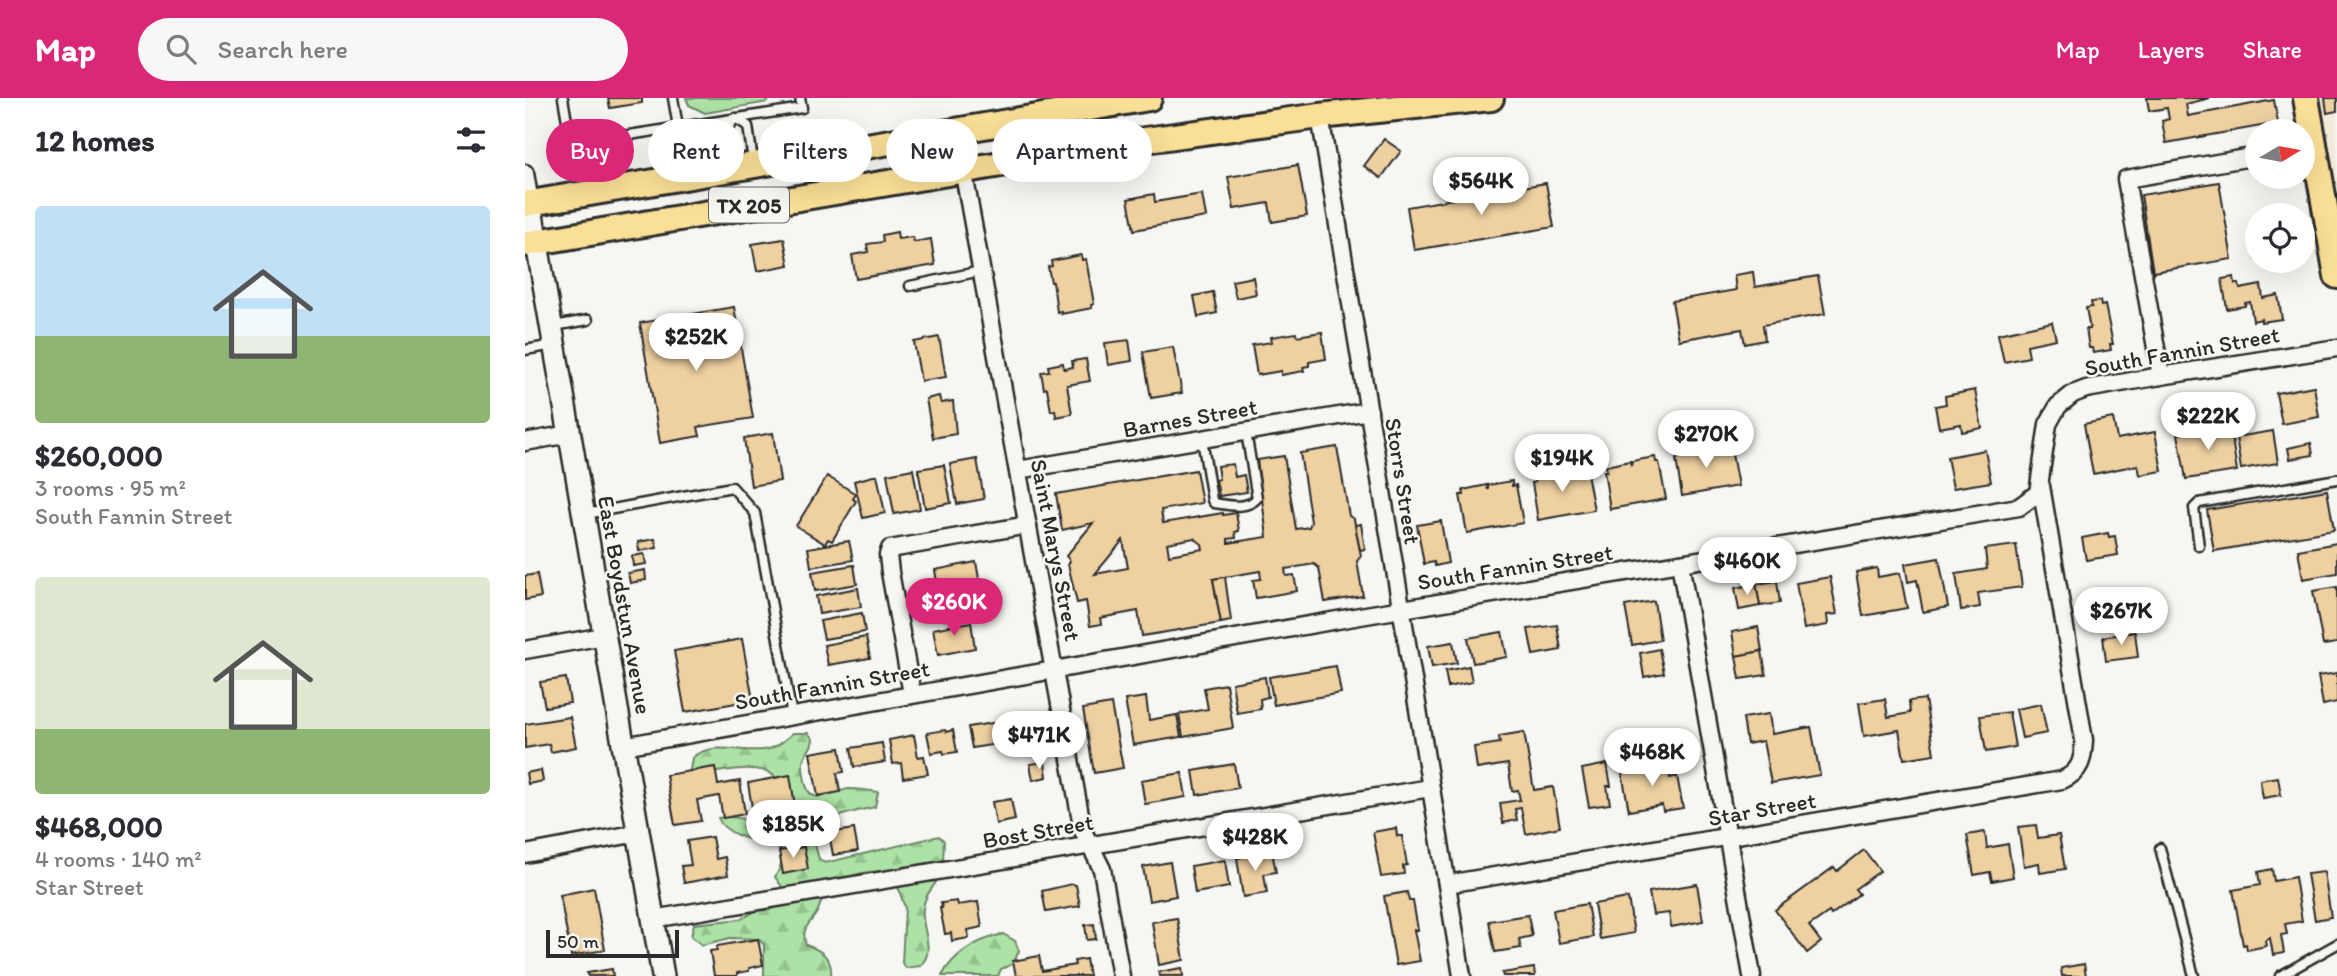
<!DOCTYPE html>
<html lang="en">
<head>
<meta charset="utf-8">
<style>
	:root { --surface:#fff; --page:#f7f7f7; --text:#2b2b33; --muted:#7c7c81; --accent:#db2777 }
	body { margin:0; font-family:Itim,sans-serif; background:var(--page); color:var(--text); height:100vh; display:flex; flex-direction:column; font-size:26px; white-space:nowrap }
	* { box-sizing:border-box; margin:0 }
	p { font-size:23px; color:var(--muted) }
	.icon { flex:none; width:38px; height:38px; fill:none; stroke:currentColor; stroke-width:2; stroke-linecap:round; stroke-linejoin:round }
	.map { position:relative; flex:1; overflow:hidden }
	.details { display:flex; flex-direction:column; background:var(--surface); width:525px }
	.details>* { flex:none }
	.guide { position:absolute; left:21px; top:21px; width:665px; height:63px; display:flex; gap:14px }
	.needle { width:46px; rotate:80deg }
	.fabs { position:absolute; left:1720px; top:21px; display:grid; gap:14px }
	.fabs a { display:grid; place-items:center; width:70px; height:70px; border-radius:50%; background:var(--surface); box-shadow:0 7px 28px #0002; font-size:35px }
	.scale { position:absolute; left:21px; bottom:18px; width:133px; box-sizing:border-box; padding-left:7px; border:4px solid #2b2b2b; border-top:0; font-size:19px; line-height:24px; white-space:nowrap; color:#2b2b2b; -webkit-text-stroke:5px #f6f6f2; paint-order:stroke }
	.price { position:absolute; translate:-50% -60px; padding:0 16px; border-radius:24px; background:#fff; color:#222; font-size:23px; line-height:46px; filter:drop-shadow(0 2px 4px #0008) }
	.price::after { content:''; position:absolute; left:50%; top:42px; width:21px; height:16px; margin-left:-10px; background:inherit; clip-path:polygon(0 0,100% 0,50% 100%) }
	.price.on { background:var(--accent); color:#fff }
	ul { padding:0; list-style:none }
	li { display:grid; align-content:center; gap:14px; height:371px; padding:0 35px }
	li span { display:grid; place-items:center; height:217px; border-radius:7px; color:#555 }
	li>.icon { margin-inline-start:auto }
	span .icon { width:126px; height:126px; fill:#fffc; stroke-width:1 }
	li b { font-size:30px }
	h2 { display:flex; justify-content:space-between; align-items:center; height:84px; padding:0 35px; font-size:30px }
	.chip { padding:0 24px; border-radius:32px; background:var(--surface); box-shadow:0 7px 28px #0002; font-size:24px; line-height:63px }
	.chip.on { background:var(--accent); color:#fff }
	header { display:flex; align-items:center; gap:42px; box-sizing:border-box; height:98px; padding:0 35px; background:var(--accent); color:#fff }
	header strong { font-size:33px }
	nav { display:flex; gap:38px; margin-inline-start:auto; font-size:24px }
	.search { width:490px; height:63px; background:var(--page); display:flex; align-items:center; gap:18px; box-sizing:border-box; padding:0 24px; border-radius:38px; color:var(--muted); font-size:26px }
	main { display:flex; flex:1; min-height:0 }
	.map>svg:first-child { display:block }
</style>
</head>
<body>
<header>
<strong>Map</strong>
<div class="search"><svg class="icon" aria-label="search" viewBox="0 0 24 24"><circle cx="10" cy="10" r="6"/><path d="M15 15l6 6"/></svg>Search here</div>
<nav><a>Map</a><a>Layers</a><a>Share</a></nav>
</header>
<main>
<section class="details">
<h2>12 homes<svg class="icon" aria-label="filters" viewBox="0 0 24 24"><path d="M4 7h16M4 17h16"/><circle cx="9" cy="7" r="2"/><circle cx="15" cy="17" r="2"/></svg></h2>
<ul>
<li><span style="background:linear-gradient(#bfe0f5 60%,#8fb573 0)"><svg class="icon" aria-label="home" viewBox="0 0 24 24"><path d="M3 11l9-7 9 7M6 9v11h12V9"/></svg></span><div><b>$260,000</b><p>3 rooms · 95 m²</p><p>South Fannin Street</p></div></li>
<li><span style="background:linear-gradient(#dfe7d0 70%,#8fb573 0)"><svg class="icon" aria-label="home" viewBox="0 0 24 24"><path d="M3 11l9-7 9 7M6 9v11h12V9"/></svg></span><div><b>$468,000</b><p>4 rooms · 140 m²</p><p>Star Street</p></div></li>
</ul>
</section>
<div class="map">
<svg width="1812" height="878" viewBox="0 0 1812 878">
	<defs>
		<pattern id="forest-firs" width="22" height="20" patternUnits="userSpaceOnUse" patternTransform="scale(1.75)"><rect width="22" height="20" fill="#ace2a5"/><path d="M5 1l3.5 6h-7zM16 11l3.5 6h-7z" fill="#94c28e"/></pattern>
	</defs>
	<rect width="100%" height="100%" fill="#f6f6f2"/>
	<filter id="ink" filterUnits="userSpaceOnUse"><feTurbulence type="fractalNoise" baseFrequency=".0143" numOctaves="2"/><feDisplacementMap in="SourceGraphic" scale="14" xChannelSelector="R" yChannelSelector="G"/><feConvolveMatrix kernelMatrix="1 2 1 2 8 2 1 2 1" color-interpolation-filters="sRGB"/></filter>
	<g filter="url(#ink)">
		<polygon fill="#f4ebda" points="1790,0 1812,0 1812,127"/>
		<polygon fill="#ace2a5" stroke="#6c8668" stroke-width="2" points="161,0 243,0 243,4 180,15 164,7"/>
		<g fill="url(#forest-firs)" stroke="#6c8668" stroke-width="2">
			<path d="M268,635H283L288,641C287,651 282,653 279,660C276,666 279,677 280,683C285,712 308,692 325,691C334,691 344,693 353,694L350,709C326,714 302,718 288,740L294,761L300,765L414,738L419,743C418,757 419,769 413,781C407,791 399,798 398,811C395,829 412,853 395,868L381,870L377,865L380,810L369,777C350,767 319,780 300,788C298,796 296,808 291,816C283,828 276,830 281,847C296,852 308,860 306,878H239V847L234,841L205,840L177,847L166,838L169,826L216,821L262,796L250,779C256,769 260,759 254,748C235,743 201,740 193,720C208,717 225,722 239,728C246,731 251,736 260,737C269,730 267,722 265,712C258,653 210,673 168,678L165,672L167,660C187,641 220,657 244,651C253,649 261,641 268,635Z"/>
			<path d="M478,836L490,843L494,853L488,866L476,871L473,878H417C430,853 453,842 478,836Z"/>
		</g>
		<g fill="#eed0a1" stroke="#2b2b2b" stroke-width="2" fill-rule="evenodd">
			<polygon points="83,0 117,0 117,5 85,10"/>
			<polygon points="1622,0 1685,0 1661,6 1663,18 1749,2 1753,25 1641,45 1637,23 1644,21 1642,10 1624,13"/>
			<polygon points="1800,0 1812,0 1812,13 1802,15"/>
			<polygon points="859,41 876,53 856,80 839,68"/>
			<polygon points="773,67 782,118 747,124 744,105 709,111 703,79"/>
			<polygon points="1694,84 1707,161 1628,174 1616,97"/>
			<polygon points="1021,85 1029,129 889,152 882,109"/>
			<polygon points="629,96 630,104 677,96 681,119 609,132 603,101"/>
			<polygon points="1732,127 1732,160 1730,161 1724,129"/>
			<polygon points="372,134 373,141 388,139 389,144 406,141 410,167 331,181 327,157 343,154 342,146 358,144 357,137"/>
			<polygon points="259,141 264,167 232,173 227,146"/>
			<polygon points="556,157 557,162 561,161 569,206 566,207 567,210 536,216 536,213 532,214 528,184 526,184 523,169 527,168 526,163"/>
			<polygon points="1228,174 1230,189 1293,178 1300,216 1238,227 1240,242 1220,246 1217,231 1154,242 1147,203 1211,192 1209,177"/>
			<polygon points="728,179 731,196 711,200 707,183"/>
			<polygon points="1709,179 1710,186 1714,186 1715,191 1736,187 1738,200 1753,197 1757,221 1736,224 1736,221 1728,223 1725,204 1720,205 1720,208 1702,211 1697,181"/>
			<polygon points="688,194 692,215 673,219 669,198"/>
			<polygon points="1575,203 1576,208 1580,207 1588,246 1585,246 1586,252 1568,255 1567,250 1564,250 1561,231 1565,231 1561,210 1567,209 1566,204"/>
			<polygon points="209,209 228,320 173,329 175,338 135,345 115,225"/>
			<polygon points="1527,224 1531,241 1502,247 1504,259 1479,264 1473,236"/>
			<polygon points="797,234 801,261 784,264 784,268 778,269 779,273 756,277 756,273 732,277 727,247 747,244 746,239 771,235 772,238"/>
			<polygon points="414,239 421,279 396,283 389,244"/>
			<polygon points="604,242 607,263 583,267 580,245"/>
			<polygon points="648,249 657,295 626,300 618,254"/>
			<polygon points="561,261 565,283 542,287 547,316 531,319 530,312 526,313 522,290 519,291 516,274 524,273 523,268 538,265 539,271 548,269 547,263"/>
			<polygon points="1789,288 1794,319 1757,326 1751,295"/>
			<polygon points="1450,292 1457,330 1437,334 1436,326 1414,330 1410,308 1421,306 1420,298"/>
			<polygon points="414,298 416,305 428,303 431,336 408,340 401,301"/>
			<polygon points="1588,320 1592,341 1630,334 1637,373 1615,377 1613,367 1568,376 1559,326"/>
			<polygon points="1705,328 1712,373 1661,381 1653,336"/>
			<polygon points="1748,333 1753,365 1716,371 1711,339"/>
			<polygon points="248,335 255,383 226,388 219,340"/>
			<polygon points="1786,345 1788,357 1765,361 1763,350"/>
			<polygon points="1202,347 1203,351 1206,351 1213,388 1157,398 1151,361 1154,360 1153,355 1177,351 1178,356 1178,351"/>
			<path d="M812,349L824,418L829,421L836,458L832,463L838,498L800,504L794,470L789,466L760,471L761,478L769,477L772,493L731,500L728,482L736,481L735,473L688,481L696,525L617,538L613,513L575,520L576,526L565,528L561,503L552,505L543,466L545,463L541,458L568,425L537,432L531,396L671,372L677,405L636,412L638,425L698,415V417L711,415L714,433L710,434L711,440L703,441V445L742,439L732,362L759,358L771,431L784,429L786,424L775,355ZM669,440L677,446L678,451L644,457L642,445ZM598,442L603,470L570,476Z"/>
			<polygon points="1460,352 1466,384 1428,390 1422,359"/>
			<polygon points="1130,359 1131,364 1134,364 1141,401 1085,411 1079,373 1082,373 1081,368 1105,363 1106,368 1107,363"/>
			<polygon points="452,361 459,401 432,406 425,366"/>
			<polygon points="708,366 710,379 719,377 722,394 694,398 691,382 694,381 692,368"/>
			<polygon points="419,367 426,405 400,410 393,371"/>
			<polygon points="388,371 395,411 369,416 362,376"/>
			<polygon points="1058,371 1059,376 1062,375 1069,412 1013,422 1007,385 1010,384 1009,379 1033,375 1034,380 1035,375"/>
			<polygon points="352,377 360,415 338,420 329,383"/>
			<polygon points="302,378 331,396 328,401 331,403 307,443 303,441 300,446 271,428"/>
			<polygon points="987,383 987,388 991,387 998,425 942,435 935,397 939,397 938,392 962,387 963,392 963,387"/>
			<polygon points="1802,392 1809,432 1689,453 1682,412"/>
			<polygon points="916,423 923,465 910,468 909,464 899,466 892,427"/>
			<polygon points="836,426 840,451 835,452 830,427"/>
			<polygon points="1583,435 1584,439 1590,438 1593,457 1561,462 1557,440"/>
			<polygon points="130,441 132,450 114,453 113,444"/>
			<polygon points="324,443 328,462 286,469 283,450"/>
			<polygon points="1812,445 1812,475 1778,481 1773,452"/>
			<polygon points="1491,447 1497,489 1453,495 1455,509 1436,512 1431,476 1462,471 1460,451"/>
			<polygon points="119,456 121,466 108,468 107,458"/>
			<polygon points="1414,460 1423,509 1398,514 1392,482 1383,484 1380,466"/>
			<polygon points="451,464 460,514 419,522 417,510 406,512 401,486 412,484 410,472"/>
			<polygon points="329,467 332,486 290,493 287,474"/>
			<polygon points="1352,470 1353,479 1375,475 1382,510 1338,518 1331,474"/>
			<polygon points="120,472 121,482 105,485 103,475"/>
			<polygon points="12,476 16,499 0,502 0,478"/>
			<polygon points="700,479 706,523 696,525 688,481"/>
			<polygon points="1305,479 1312,516 1302,517 1303,527 1279,531 1271,485"/>
			<polygon points="1252,483 1255,505 1235,508 1231,486"/>
			<polygon points="1231,486 1235,508 1214,512 1210,490"/>
			<polygon points="1812,489 1812,545 1798,547 1788,493"/>
			<polygon points="333,490 336,509 294,516 291,498"/>
			<polygon points="1619,495 1621,519 1580,524 1577,499"/>
			<polygon points="1129,503 1135,542 1107,547 1100,508"/>
			<polygon points="337,515 340,534 299,541 295,523"/>
			<polygon points="446,524 450,550 413,557 408,531"/>
			<polygon points="1032,527 1036,552 1008,557 1003,531"/>
			<polygon points="1233,529 1237,553 1211,558 1207,534"/>
			<polygon points="977,534 982,559 948,565 943,540"/>
			<polygon points="1610,534 1613,559 1581,563 1578,539"/>
			<polygon points="341,539 345,560 303,567 299,547"/>
			<polygon points="217,541 228,602 160,614 149,553"/>
			<polygon points="928,544 932,565 907,569 903,548"/>
			<polygon points="1134,551 1139,575 1119,579 1115,555"/>
			<polygon points="1237,553 1241,577 1215,581 1211,558"/>
			<polygon points="811,568 816,595 749,607 744,579"/>
			<polygon points="944,568 947,584 923,589 920,573"/>
			<polygon points="1812,575 1812,604 1798,607 1793,578"/>
			<polygon points="740,579 743,599 735,601 736,611 712,615 707,585"/>
			<polygon points="41,580 45,605 20,609 15,584"/>
			<polygon points="701,586 708,630 658,639 654,616 683,611 679,590"/>
			<polygon points="621,599 624,622 652,617 656,639 608,647 600,602"/>
			<polygon points="1360,601 1363,619 1385,615 1384,603 1400,601 1409,656 1379,661 1374,632 1339,638 1334,605"/>
			<polygon points="586,606 598,670 569,675 558,611"/>
			<polygon points="1516,606 1522,635 1497,640 1491,611"/>
			<polygon points="1484,614 1490,649 1461,654 1455,618"/>
			<polygon points="1244,616 1247,636 1286,629 1295,677 1246,685 1238,643 1222,646 1218,620"/>
			<polygon points="45,619 51,649 26,654 24,646 0,650 0,626"/>
			<polygon points="506,621 509,643 485,646 482,624"/>
			<polygon points="468,625 472,646 447,650 443,629"/>
			<polygon points="420,632 421,634 428,632 432,654 419,656 418,653 406,655 402,635"/>
			<polygon points="999,634 1009,692 1028,689 1035,729 1001,736 996,710 990,711 992,722 978,725 975,705 995,702 993,692 987,693 983,666 952,671 949,649 975,645 974,638"/>
			<polygon points="389,637 393,659 399,658 403,676 378,680 376,665 368,666 364,642"/>
			<polygon points="357,645 360,664 329,669 326,650"/>
			<polygon points="315,650 319,674 312,675 315,694 293,698 285,655"/>
			<polygon points="1130,663 1131,669 1143,667 1145,680 1152,678 1158,710 1138,713 1137,707 1104,713 1097,675 1114,672 1113,666"/>
			<polygon points="520,664 522,679 508,682 505,666"/>
			<polygon points="709,666 713,690 672,697 668,673"/>
			<polygon points="1082,666 1086,688 1082,688 1085,706 1064,709 1057,671"/>
			<polygon points="190,669 193,687 215,683 220,716 198,720 194,698 172,702 176,723 150,727 141,677"/>
			<polygon points="16,672 18,683 3,686 1,675"/>
			<polygon points="657,675 661,699 620,706 616,682"/>
			<polygon points="265,677 270,708 228,716 223,685"/>
			<polygon points="1753,679 1756,697 1738,700 1735,682"/>
			<polygon points="486,701 490,722 471,726 467,704"/>
			<polygon points="1511,727 1513,740 1534,737 1540,771 1515,775 1514,765 1499,768 1493,729"/>
			<polygon points="871,730 872,738 877,738 882,767 878,768 879,776 856,779 848,734"/>
			<polygon points="329,731 333,753 308,757 304,735"/>
			<polygon points="1460,734 1462,750 1483,746 1488,779 1467,783 1465,774 1449,777 1442,737"/>
			<polygon points="187,739 191,761 200,759 203,777 159,785 156,768 166,767 162,743"/>
			<polygon points="279,749 283,771 258,776 254,753"/>
			<polygon points="1339,752 1355,773 1330,791 1334,796 1306,817 1304,814 1284,828 1296,844 1282,855 1250,812 1309,769 1312,773"/>
			<polygon points="747,754 751,774 739,776 742,795 718,799 712,760"/>
			<polygon points="700,762 704,789 670,795 666,768"/>
			<polygon points="645,764 651,798 624,803 618,769"/>
			<polygon points="1747,771 1749,783 1770,779 1777,823 1760,826 1762,836 1756,837 1759,855 1748,857 1745,840 1740,843 1741,848 1722,852 1721,846 1718,847 1708,792 1735,787 1733,774"/>
			<polygon points="1799,774 1806,819 1790,822 1782,776"/>
			<polygon points="547,786 551,787 555,808 521,814 517,793"/>
			<polygon points="1172,786 1178,823 1146,829 1144,815 1128,817 1124,794"/>
			<polygon points="69,790 80,852 46,858 35,797"/>
			<polygon points="882,794 884,803 888,803 893,832 889,832 895,863 871,867 859,798"/>
			<polygon points="1103,800 1109,835 1075,841 1069,806"/>
			<polygon points="432,803 433,807 453,804 457,829 443,832 444,840 427,843 426,835 420,836 415,810 417,810 416,805"/>
			<polygon points="1062,806 1068,839 1034,845 1028,812"/>
			<polygon points="1003,817 1007,838 994,841 996,850 970,854 964,823"/>
			<polygon points="652,820 659,862 634,867 627,824"/>
			<polygon points="569,826 571,841 562,842 560,827"/>
			<polygon points="233,841 238,867 224,870 224,873 212,875 212,878 189,878 185,853 192,852 192,848"/>
			<polygon points="514,858 517,873 550,867 549,863 561,861 564,878 491,878 488,863"/>
			<polygon points="1559,866 1561,878 1537,878 1536,870"/>
			<polygon points="657,870 658,878 635,878 634,874"/>
			<polygon points="1009,870 1010,878 978,878 977,875"/>
			<polygon points="87,871 88,878 63,878 62,875"/>
		</g>
		<g fill="none" stroke-linecap="round" stroke-linejoin="round">
			<defs>
				<g id="lane">
					<polyline points="38,0 46,46 277,10 275,0"/>
					<polyline points="148,0 153,29"/>
					<polyline points="208,67 203,30 210,20 223,28 228,63"/>
					<polyline points="385,188 456,173"/>
					<polyline points="29,228 63,222"/>
					<polyline points="0,252 29,247"/>
					<path d="M677,341L687,402L689,405C703,407 722,412 732,400L721,334"/>
					<polyline points="61,416 207,389 230,415 267,618"/>
					<polyline points="1674,448 1669,410 1674,405 1812,381"/>
					<polyline points="1635,750 1669,878"/>
					<polyline points="1755,878 1812,846"/>
				</g>
				<g id="street">
					<polyline points="795,18 937,878"/>
					<polyline points="431,32 558,733 577,771 596,878"/>
					<polyline points="0,75 5,105"/>
					<polyline points="1636,278 1601,81 1732,58"/>
					<polyline points="0,344 45,336"/>
					<polyline points="493,372 844,313"/>
					<polyline points="1155,465 1227,878"/>
					<polyline points="0,552 79,538"/>
					<polyline points="387,596 365,474 363,457 365,451 503,427"/>
					<polyline points="98,648 835,518 1494,409 1513,395 1523,326 1533,308 1548,296 1561,291 1636,278 1812,250"/>
					<polyline points="0,756 113,735"/>
					<path d="M922,786L1537,682C1556,674 1558,661 1559,642L1516,388"/>
					<polyline points="128,821 905,690"/>
				</g>
				<polyline id="secondary" points="5,105 138,878"/>
				<g id="primary">
					<polyline points="1781,0 1812,178"/>
					<polyline points="0,106 624,0"/>
					<polyline points="0,146 613,43 795,18 966,0"/>
				</g>
			</defs>
			<use href="#lane" stroke="#2b2b2b" stroke-width="13"/>
			<use href="#street" stroke="#2b2b2b" stroke-width="21"/>
			<use href="#secondary" stroke="#2b2b2b" stroke-width="26"/>
			<use href="#primary" stroke="#2b2b2b" stroke-width="30"/>
			<use href="#lane" stroke="#f6f6f2" stroke-width="8"/>
			<use href="#street" stroke="#f6f6f2" stroke-width="16"/>
			<use href="#secondary" stroke="#f6f6f2" stroke-width="21"/>
			<use href="#primary" stroke="#fadf96" stroke-width="24"/>
		</g>
	</g>
	<g text-anchor="middle" dominant-baseline="central" stroke-width="5" stroke-linejoin="round" paint-order="stroke">
		<rect fill="#f6f6f2" stroke="#686867" stroke-width="2" x="184" y="89.5" width="80" height="35" rx="5"/>
		<g font-size="21" font-weight="bold" fill="#2b2b2b">
			<text x="224" y="107">TX 205</text>
		</g>
		<g font-size="23" fill="#2b2b2b" stroke="#f6f6f2">
			<text transform="translate(1657 253) rotate(-10)">South Fannin Street</text>
			<text transform="translate(665 320) rotate(-10)">Barnes Street</text>
			<text transform="translate(878 383) rotate(81)">Storrs Street</text>
			<text transform="translate(531 452) rotate(79)">Saint Marys Street</text>
			<text transform="translate(990 469) rotate(-9)">South Fannin Street</text>
			<text transform="translate(100 507) rotate(80)">East Boydstun Avenue</text>
			<text transform="translate(307 587) rotate(-10)">South Fannin Street</text>
			<text transform="translate(1237 711) rotate(-10)">Star Street</text>
			<text transform="translate(513 733) rotate(-10)">Bost Street</text>
		</g>
	</g>
</svg>
<div class="fabs">
<a><svg class="needle" viewBox="-14 -14 28 28"><path d="M0-13l5 13h-10z" fill="#e53935"/><path d="M0 13l5-13h-10z" fill="#7c7c81"/></svg></a>
<a><svg class="icon" aria-label="locate" viewBox="0 0 24 24"><circle cx="12" cy="12" r="6"/><path d="M12 2v4M12 18v4M2 12h4M18 12h4"/></svg></a>
</div>
<div class="scale">50 m</div>
<b class="price" style="left:956px;top:119px">$564K</b>
<b class="price" style="left:171px;top:275px">$252K</b>
<b class="price" style="left:1683px;top:354px">$222K</b>
<b class="price" style="left:1181px;top:372px">$270K</b>
<b class="price" style="left:1037px;top:396px">$194K</b>
<b class="price" style="left:1222px;top:499px">$460K</b>
<b class="price on" style="left:429px;top:540px">$260K</b>
<b class="price" style="left:1596px;top:549px">$267K</b>
<b class="price" style="left:514px;top:673px">$471K</b>
<b class="price" style="left:1127px;top:690px">$468K</b>
<b class="price" style="left:268px;top:762px">$185K</b>
<b class="price" style="left:730px;top:775px">$428K</b>
<div class="guide">
<a class="chip on">Buy</a>
<a class="chip">Rent</a>
<a class="chip">Filters</a>
<a class="chip">New</a>
<a class="chip">Apartment</a>
</div>
</div>
</main>
</body>
</html>
